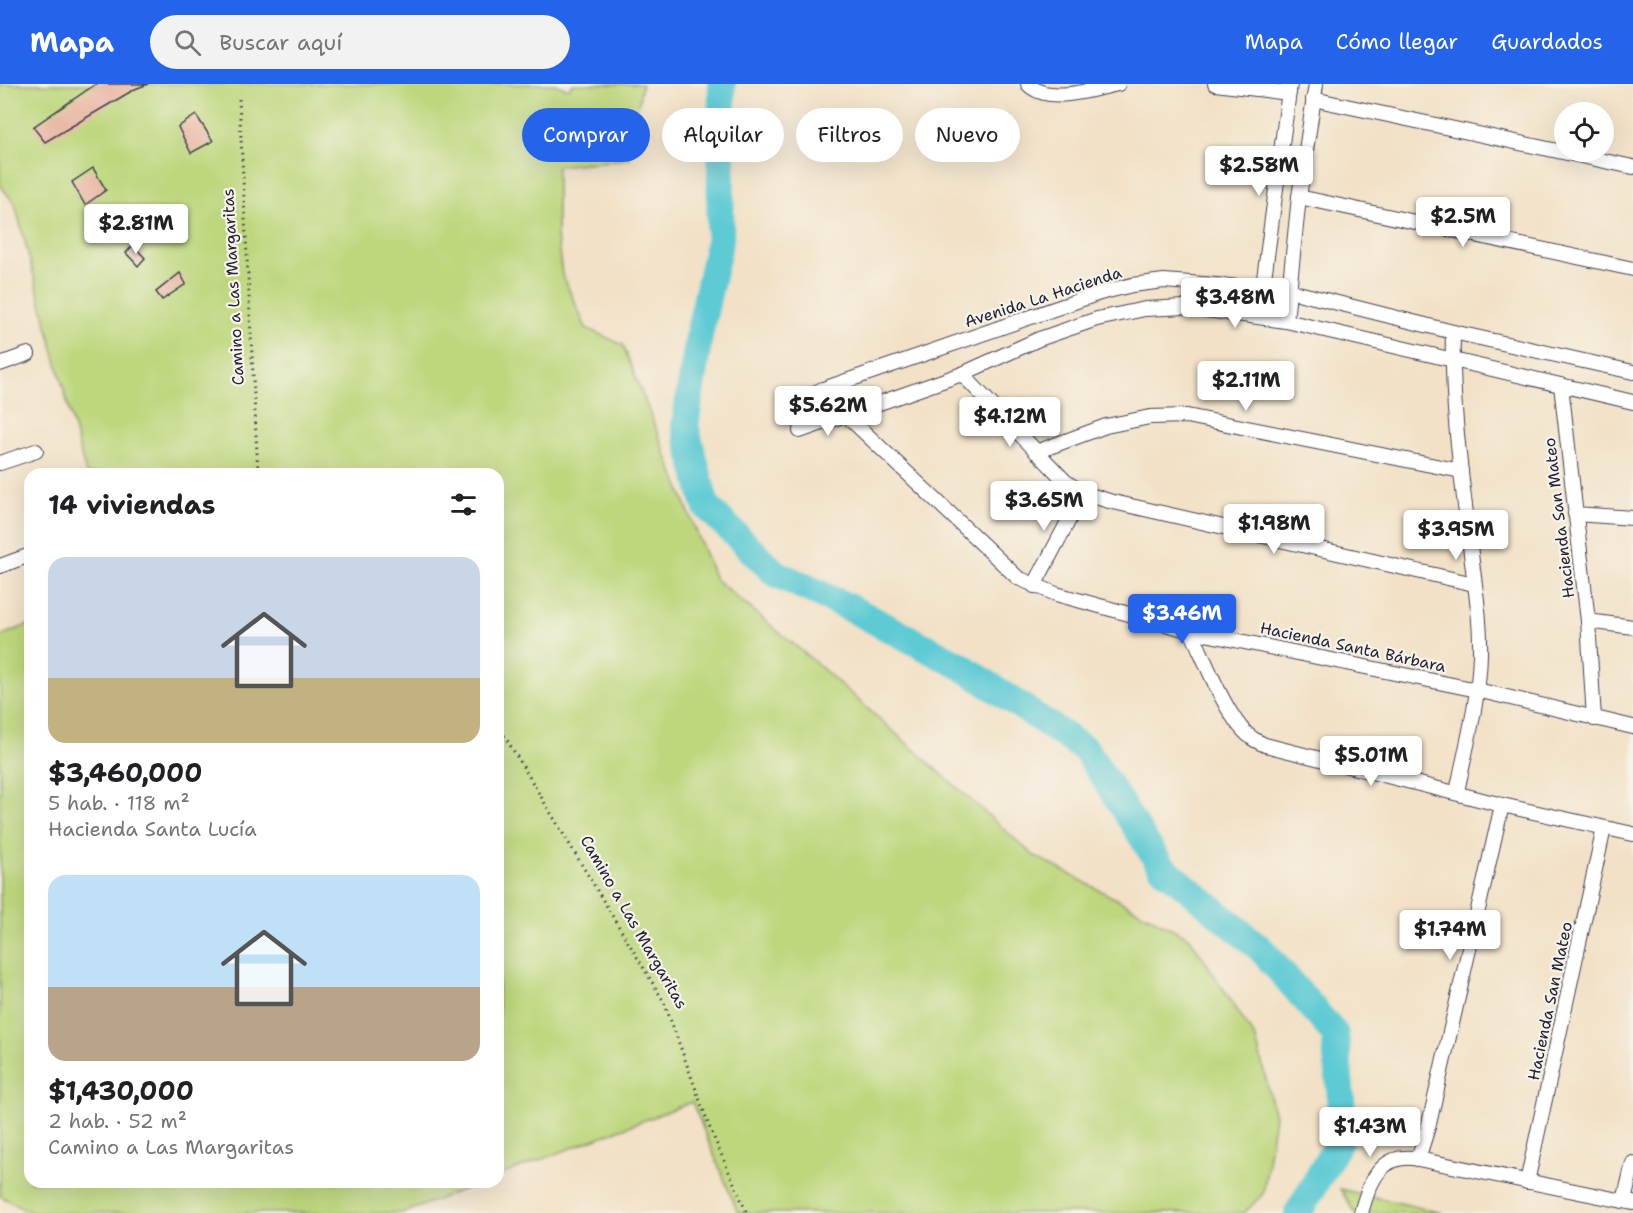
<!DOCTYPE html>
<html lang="es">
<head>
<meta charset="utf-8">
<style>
	:root { --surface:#fff; --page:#f2f2f2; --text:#202124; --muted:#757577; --accent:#2563eb }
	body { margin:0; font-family:"Shantell Sans",sans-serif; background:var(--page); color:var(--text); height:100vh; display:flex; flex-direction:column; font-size:22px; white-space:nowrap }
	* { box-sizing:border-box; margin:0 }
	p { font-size:20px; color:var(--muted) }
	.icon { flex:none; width:33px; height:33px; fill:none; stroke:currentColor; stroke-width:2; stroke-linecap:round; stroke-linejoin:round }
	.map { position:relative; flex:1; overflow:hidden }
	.details { position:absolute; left:24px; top:384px; width:480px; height:720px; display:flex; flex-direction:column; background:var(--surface); border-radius:18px; box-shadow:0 6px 24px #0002 }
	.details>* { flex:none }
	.top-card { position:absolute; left:522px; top:24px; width:570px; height:54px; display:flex; gap:12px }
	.buttons { position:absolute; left:1554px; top:18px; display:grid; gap:12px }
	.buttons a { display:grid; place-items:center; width:60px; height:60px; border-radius:50%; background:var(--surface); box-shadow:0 6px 24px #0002; font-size:30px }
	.price { position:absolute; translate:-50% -51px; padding:0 14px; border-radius:6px; background:#fff; color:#222; font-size:20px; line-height:39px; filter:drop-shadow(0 2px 3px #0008) }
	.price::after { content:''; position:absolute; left:50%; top:36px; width:18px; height:14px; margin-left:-9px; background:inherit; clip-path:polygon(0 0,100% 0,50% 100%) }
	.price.selected { background:var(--accent); color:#fff }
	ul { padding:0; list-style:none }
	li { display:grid; align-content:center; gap:12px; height:318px; padding:0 24px }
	li span { display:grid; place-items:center; height:186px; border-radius:18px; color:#555 }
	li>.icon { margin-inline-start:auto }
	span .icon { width:108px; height:108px; fill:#fffc; stroke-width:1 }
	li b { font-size:26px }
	h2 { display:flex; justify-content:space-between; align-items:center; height:72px; padding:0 24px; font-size:26px }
	.tag { padding:0 21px; border-radius:27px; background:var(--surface); box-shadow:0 6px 24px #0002; font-size:21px; line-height:54px }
	.tag.selected { background:var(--accent); color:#fff }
	header { display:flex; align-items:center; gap:36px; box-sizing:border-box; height:84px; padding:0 30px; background:var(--accent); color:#fff }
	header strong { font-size:28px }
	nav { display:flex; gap:33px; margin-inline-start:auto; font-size:21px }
	.search { width:420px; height:54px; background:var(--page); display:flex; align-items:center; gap:15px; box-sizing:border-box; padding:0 21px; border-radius:33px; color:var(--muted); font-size:22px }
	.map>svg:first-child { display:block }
</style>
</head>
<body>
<header>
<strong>Mapa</strong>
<div class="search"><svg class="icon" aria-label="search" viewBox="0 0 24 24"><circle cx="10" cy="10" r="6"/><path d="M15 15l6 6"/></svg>Buscar aquí</div>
<nav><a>Mapa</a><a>Cómo llegar</a><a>Guardados</a></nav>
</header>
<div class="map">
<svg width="1633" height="1129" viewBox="0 0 1633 1129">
	<rect width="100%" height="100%" fill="#f7f3e8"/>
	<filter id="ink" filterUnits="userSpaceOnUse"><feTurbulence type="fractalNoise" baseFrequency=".0167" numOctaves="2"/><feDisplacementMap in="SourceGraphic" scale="12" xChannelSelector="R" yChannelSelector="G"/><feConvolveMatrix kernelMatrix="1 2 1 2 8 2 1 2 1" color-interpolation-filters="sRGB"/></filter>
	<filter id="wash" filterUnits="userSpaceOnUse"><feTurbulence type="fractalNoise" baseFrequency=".008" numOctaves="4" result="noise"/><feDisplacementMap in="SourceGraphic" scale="24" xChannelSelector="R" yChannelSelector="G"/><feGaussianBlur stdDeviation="1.35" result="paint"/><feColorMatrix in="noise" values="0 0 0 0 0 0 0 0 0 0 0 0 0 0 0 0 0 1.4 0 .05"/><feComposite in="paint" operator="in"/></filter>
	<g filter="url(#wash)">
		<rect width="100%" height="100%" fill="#f2e1c6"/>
		<g fill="#bdd77d" stroke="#707c5c" stroke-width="1.5">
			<polygon points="0,0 555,0 568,5 573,0 642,0 629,75 557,82 557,152 562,190 586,244 623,261 715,495 815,578 1033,771 1190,854 1256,955 1275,1032 1263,1110 1244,1129 738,1129 692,1018 498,1092 498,390 86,390 15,120 0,101"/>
			<polygon points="30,540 30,1098 483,1098 403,1129 32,1129 0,1112 0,552"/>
			<polygon points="1340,1105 1442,1129 1355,1129"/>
		</g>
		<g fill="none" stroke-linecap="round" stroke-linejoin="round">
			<polyline stroke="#5dcad4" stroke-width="28" points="722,0 720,155 700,246 685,342 706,422 775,489 852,525 961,582 1086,666 1161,782 1262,866 1335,950 1344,1049 1298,1129"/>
		</g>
		<g id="blocks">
			<g fill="#e9b5a1">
				<polygon points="96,0 148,0 135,5 45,58 33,43"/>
				<polygon points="196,31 213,57 191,69 178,43"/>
				<polygon points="93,84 106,106 85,121 72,98"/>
				<polygon points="133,161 145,174 138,182 126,169"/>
				<polygon points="180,189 186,200 162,216 156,208"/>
			</g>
		</g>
	</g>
	<g filter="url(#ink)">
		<use href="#blocks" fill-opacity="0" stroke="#413f50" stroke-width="1.5"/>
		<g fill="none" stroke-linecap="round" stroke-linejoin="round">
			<defs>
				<g id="street">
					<path d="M1028,0C1048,21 1093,5 1118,0"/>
					<polyline points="1215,0 1289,9"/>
					<polyline points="1313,15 1633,83"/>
					<polyline points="1299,113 1633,185"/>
					<polyline points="1259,232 1290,0"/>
					<polyline points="1286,237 1299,113 1316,0"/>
					<path d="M1453,248C1451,322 1462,397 1471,470C1475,503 1481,536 1480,570C1479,616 1466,663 1457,708"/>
					<polyline points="0,280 28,270"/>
					<polyline points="962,290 1066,398 1083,409 1109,417 1474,500"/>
					<polyline points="1561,301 1588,537 1594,635"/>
					<polyline points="823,305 845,330 1018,494 1056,510 1191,547 1477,606 1633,643"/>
					<polyline points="788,320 823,305 1100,209 1132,201 1164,197 1290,207 1453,248 1633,288"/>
					<polyline points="800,347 962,290 1039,255 1097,235 1145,225 1185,223 1286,237 1633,318"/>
					<polyline points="1036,368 1106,342 1150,333 1187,332 1461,387"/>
					<polyline points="0,379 36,367"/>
					<polyline points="1575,430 1633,434"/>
					<polyline points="0,482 30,471"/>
					<polyline points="1034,502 1083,409"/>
					<polyline points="1588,537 1633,543"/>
					<path d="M1191,547C1205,575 1227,637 1252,654C1256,657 1261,659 1265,661L1502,721L1633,750"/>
					<polyline points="1502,721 1429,1040 1418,1075 1633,1119"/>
					<polyline points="1527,1098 1604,744"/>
					<polyline points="1624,1117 1633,1079"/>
					<path d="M1361,1129C1369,1099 1381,1067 1418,1075"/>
				</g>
			</defs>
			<use href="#street" stroke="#413f50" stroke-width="16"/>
			<g stroke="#413f50" stroke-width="3" stroke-dasharray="1.5 4.5" stroke-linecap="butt">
				<polyline points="239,15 258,390"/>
				<polyline points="498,641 664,918 711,1047 747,1129"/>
			</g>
			<use href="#street" stroke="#fff" stroke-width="14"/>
		</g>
	</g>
	<g text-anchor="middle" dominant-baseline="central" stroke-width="4.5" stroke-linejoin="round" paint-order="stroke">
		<g font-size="16" fill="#22223b" stroke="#f7f3e8">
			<text transform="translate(233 203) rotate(-93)">Camino a Las Margaritas</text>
			<text transform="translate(1043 213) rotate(-18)">Avenida La Hacienda</text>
			<text transform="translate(1559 434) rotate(-97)">Hacienda San Mateo</text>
			<text transform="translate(1353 563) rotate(12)">Hacienda Santa Bárbara</text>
			<text transform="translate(634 838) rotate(60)">Camino a Las Margaritas</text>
			<text transform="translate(1550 917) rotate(-78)">Hacienda San Mateo</text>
		</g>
	</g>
</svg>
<div class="buttons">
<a><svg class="icon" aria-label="locate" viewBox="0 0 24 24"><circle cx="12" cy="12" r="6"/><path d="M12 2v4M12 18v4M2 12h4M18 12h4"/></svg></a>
</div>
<b class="price" style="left:1259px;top:113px">$2.58M</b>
<b class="price" style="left:1463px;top:164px">$2.5M</b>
<b class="price" style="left:136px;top:171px">$2.81M</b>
<b class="price" style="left:1235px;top:245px">$3.48M</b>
<b class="price" style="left:1246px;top:328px">$2.11M</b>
<b class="price" style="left:828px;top:353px">$5.62M</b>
<b class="price" style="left:1010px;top:364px">$4.12M</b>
<b class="price" style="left:1044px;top:448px">$3.65M</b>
<b class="price" style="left:1274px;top:471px">$1.98M</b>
<b class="price" style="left:1456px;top:477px">$3.95M</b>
<b class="price selected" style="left:1182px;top:561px">$3.46M</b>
<b class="price" style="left:1371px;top:703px">$5.01M</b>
<b class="price" style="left:1450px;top:877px">$1.74M</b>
<b class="price" style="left:1370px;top:1074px">$1.43M</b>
<div class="top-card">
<a class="tag selected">Comprar</a>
<a class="tag">Alquilar</a>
<a class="tag">Filtros</a>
<a class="tag">Nuevo</a>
</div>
<section class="details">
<h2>14 viviendas<svg class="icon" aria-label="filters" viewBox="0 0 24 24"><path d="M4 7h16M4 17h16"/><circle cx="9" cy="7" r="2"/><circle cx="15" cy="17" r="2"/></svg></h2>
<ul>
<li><span style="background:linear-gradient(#c9d6e8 65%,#c2b280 0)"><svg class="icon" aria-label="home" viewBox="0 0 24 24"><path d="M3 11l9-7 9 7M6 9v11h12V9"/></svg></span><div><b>$3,460,000</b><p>5 hab. · 118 m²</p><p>Hacienda Santa Lucía</p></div></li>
<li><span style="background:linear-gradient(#bfe0f5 60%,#b9a48a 0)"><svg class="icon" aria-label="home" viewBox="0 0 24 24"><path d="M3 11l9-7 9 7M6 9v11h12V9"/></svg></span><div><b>$1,430,000</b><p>2 hab. · 52 m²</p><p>Camino a Las Margaritas</p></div></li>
</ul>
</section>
</div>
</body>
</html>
